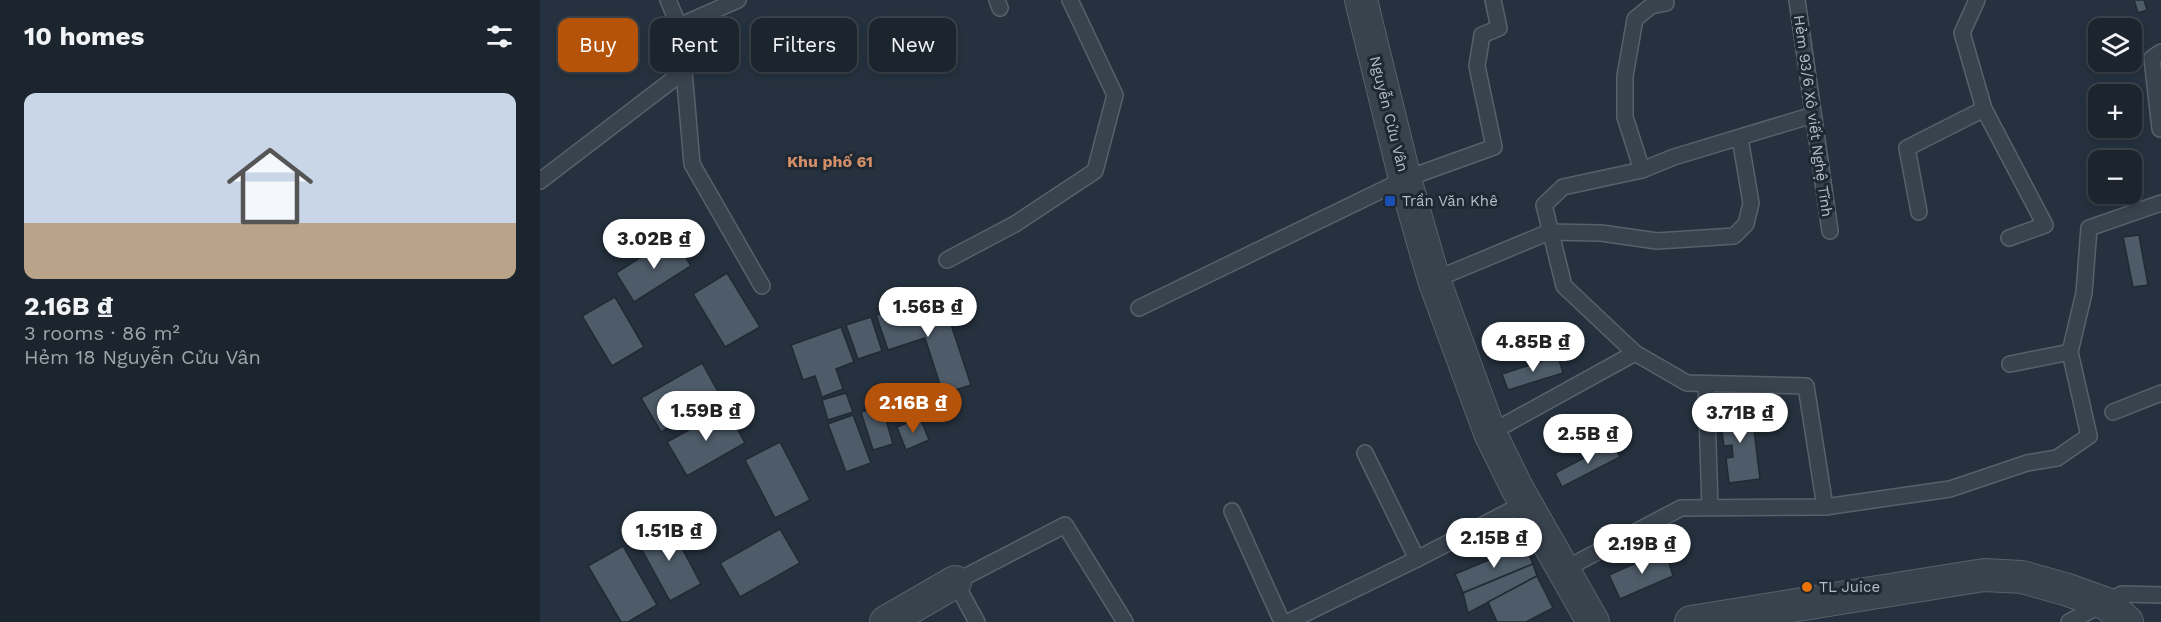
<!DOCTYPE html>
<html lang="en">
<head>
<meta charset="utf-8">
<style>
	:root { --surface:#1c252e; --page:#252d36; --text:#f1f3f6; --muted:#a0a5aa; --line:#3a424a; --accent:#b45309 }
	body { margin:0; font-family:"Work Sans",sans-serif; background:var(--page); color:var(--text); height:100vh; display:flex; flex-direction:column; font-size:22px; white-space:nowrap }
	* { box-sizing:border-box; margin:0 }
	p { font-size:20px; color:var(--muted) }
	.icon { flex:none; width:33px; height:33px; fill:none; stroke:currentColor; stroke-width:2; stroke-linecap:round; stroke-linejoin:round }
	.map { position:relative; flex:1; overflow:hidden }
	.drawer { display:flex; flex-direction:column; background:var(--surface); width:540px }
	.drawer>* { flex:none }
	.banner { position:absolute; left:18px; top:18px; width:570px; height:54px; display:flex; gap:12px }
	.fabs { position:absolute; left:1548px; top:18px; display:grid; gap:12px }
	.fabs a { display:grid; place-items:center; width:54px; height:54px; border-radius:12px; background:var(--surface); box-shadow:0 3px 9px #0003,0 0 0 2px var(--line); font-size:30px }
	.price { position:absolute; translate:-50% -51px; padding:0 14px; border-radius:21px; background:#fff; color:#222; font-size:20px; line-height:39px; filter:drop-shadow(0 2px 3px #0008) }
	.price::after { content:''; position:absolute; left:50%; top:36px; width:18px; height:14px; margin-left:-9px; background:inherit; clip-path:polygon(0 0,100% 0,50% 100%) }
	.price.active { background:var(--accent); color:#fff }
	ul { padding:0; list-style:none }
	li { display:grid; align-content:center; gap:12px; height:318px; padding:0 24px }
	li span { display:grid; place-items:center; height:186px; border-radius:12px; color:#555 }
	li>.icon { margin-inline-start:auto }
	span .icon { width:108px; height:108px; fill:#fffc; stroke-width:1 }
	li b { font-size:26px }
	h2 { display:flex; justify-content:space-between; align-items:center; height:72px; padding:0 24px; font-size:26px }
	.chip { padding:0 21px; border-radius:12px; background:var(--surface); box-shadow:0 3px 9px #0003,0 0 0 2px var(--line); font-size:21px; line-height:54px }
	.chip.active { background:var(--accent); color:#fff }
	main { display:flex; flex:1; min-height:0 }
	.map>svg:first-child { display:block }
</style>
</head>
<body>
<main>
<section class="drawer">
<h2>10 homes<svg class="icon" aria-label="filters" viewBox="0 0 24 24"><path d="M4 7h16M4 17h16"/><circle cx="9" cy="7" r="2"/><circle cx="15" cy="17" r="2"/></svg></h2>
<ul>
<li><span style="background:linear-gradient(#c9d6e8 70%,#b9a48a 0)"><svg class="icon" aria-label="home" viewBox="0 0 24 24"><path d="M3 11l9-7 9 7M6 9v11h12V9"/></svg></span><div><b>2.16B ₫</b><p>3 rooms · 86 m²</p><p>Hẻm 18 Nguyễn Cửu Vân</p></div></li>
</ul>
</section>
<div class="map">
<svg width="1621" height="622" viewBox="0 0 1621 622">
	<rect width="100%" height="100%" fill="#25313e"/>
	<g fill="#4e5c69" stroke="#202a35" stroke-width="1.5">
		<polygon points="1594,0 1604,0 1607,10 1598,13"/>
		<polygon points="1599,235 1608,285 1593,287 1583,237"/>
		<polygon points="133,237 151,266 94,302 76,273"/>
		<polygon points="187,273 220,327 185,347 153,294"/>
		<polygon points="401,294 431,385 403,394 385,338 348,350 336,315"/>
		<polygon points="75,297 104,347 72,366 42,316"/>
		<polygon points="331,317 342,351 318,359 306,325"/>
		<polygon points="301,327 314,362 296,369 303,389 282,397 275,376 263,380 251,345"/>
		<polygon points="1018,356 1023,373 968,390 962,374"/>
		<polygon points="162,363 181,397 121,432 101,398"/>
		<polygon points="306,393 313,412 288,420 282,400"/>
		<polygon points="371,395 379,415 357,423 350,404"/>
		<polygon points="342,406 353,444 333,450 321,412"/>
		<polygon points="1211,406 1220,479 1189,483 1186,458 1193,457 1192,445 1184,446 1179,410"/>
		<polygon points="186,409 205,443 147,476 127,442"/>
		<polygon points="313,415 331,463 306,472 288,424"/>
		<polygon points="380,418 389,440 366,450 357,427"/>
		<polygon points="240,442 270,500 235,518 205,460"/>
		<polygon points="1073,443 1080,457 1022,487 1015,473"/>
		<polygon points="129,524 161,584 130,601 97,541"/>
		<polygon points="240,529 260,563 200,597 180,563"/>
		<polygon points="985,545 993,564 923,593 915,574"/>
		<polygon points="83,546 117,605 88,622 81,622 48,566"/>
		<polygon points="1125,550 1133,576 1080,599 1069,575"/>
		<polygon points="993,564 997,576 928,613 923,593"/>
		<polygon points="997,576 1013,608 986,622 957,622 948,602"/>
	</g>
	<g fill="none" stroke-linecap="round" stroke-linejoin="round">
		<defs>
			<g id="service">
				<polyline points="457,0 460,8"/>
				<polyline points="1125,0 1126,3 1111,6 1095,19 1085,76 1085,117 1102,170 1134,157 1273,115"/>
				<polyline points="1257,0 1290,231"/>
				<polyline points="1437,0 1422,33 1444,109 1505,225 1469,238"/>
				<polyline points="139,26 198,0"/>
				<polyline points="144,71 152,164 222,286"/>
				<polyline points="1620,129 1612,58 1621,52"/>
				<polyline points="0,181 144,71 139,26 128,0"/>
				<polyline points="1379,212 1367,148 1444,109"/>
				<polyline points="407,260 475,224 555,171 575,95 530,0"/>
				<polyline points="894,280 1009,232 1061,233 1117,241 1194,236 1206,224 1211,203 1200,138"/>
				<polyline points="599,308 865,179 954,147 937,66 942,35 959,28 953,0"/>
				<polyline points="1095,353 1024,286 1004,205 1023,187 1102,170"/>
				<polyline points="1470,364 1530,352"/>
				<polyline points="1166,384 1170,507"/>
				<polyline points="1573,412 1621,393"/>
				<polyline points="950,433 1095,353 1147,383 1266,386 1285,507"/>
				<polyline points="825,453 877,559"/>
				<polyline points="692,511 742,622"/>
				<polyline points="1023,570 1141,508 1285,507 1410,489 1487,463 1517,458 1549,436 1530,352 1544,293 1549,228 1621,203"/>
				<polyline points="437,622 415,582 525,525 585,622"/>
				<polyline points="748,622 877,559 985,503"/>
				<polyline points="1529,622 1582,594 1621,595"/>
			</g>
			<g id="minor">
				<polyline points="821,0 865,179 894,280 950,433 977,488 1053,622"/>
				<polyline points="346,622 415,582"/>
				<polyline points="1151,622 1444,575 1482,577 1525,589 1567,604 1587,622"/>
			</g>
		</defs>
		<use href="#service" stroke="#57616c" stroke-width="18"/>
		<use href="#minor" stroke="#57616c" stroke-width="34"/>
		<use href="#service" stroke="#39434e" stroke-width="15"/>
		<use href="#minor" stroke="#39434e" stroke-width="32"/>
	</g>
	<rect fill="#1a4fb4" stroke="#1e2833" stroke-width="2" x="844" y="195" width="12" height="12" rx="3"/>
	<circle fill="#e8710a" stroke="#1e2833" stroke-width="2" cx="1267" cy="587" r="6"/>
	<g text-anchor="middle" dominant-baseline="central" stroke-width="6" stroke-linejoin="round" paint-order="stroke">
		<g font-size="15" fill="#b5bec9" stroke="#1e2833">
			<text transform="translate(849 114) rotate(76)">Nguyễn Cửu Vân</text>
			<text transform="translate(1273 116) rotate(82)">Hẻm 93/6 Xô viết Nghệ Tĩnh</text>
		</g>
		<g font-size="15" fill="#b5bec9" stroke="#1e2833" text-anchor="start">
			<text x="862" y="201">Trần Văn Khê</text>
			<text x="1279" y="587">TL Juice</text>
		</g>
		<g font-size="16" font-weight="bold" fill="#d28e67" stroke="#1e2833">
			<text x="290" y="161">Khu phố 61</text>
		</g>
	</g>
</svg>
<div class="fabs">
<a><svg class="icon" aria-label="layers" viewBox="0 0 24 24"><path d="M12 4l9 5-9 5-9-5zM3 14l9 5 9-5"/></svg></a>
<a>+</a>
<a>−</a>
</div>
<b class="price" style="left:114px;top:270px">3.02B ₫</b>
<b class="price" style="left:388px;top:338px">1.56B ₫</b>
<b class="price" style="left:993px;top:373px">4.85B ₫</b>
<b class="price active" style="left:373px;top:434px">2.16B ₫</b>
<b class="price" style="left:166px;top:442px">1.59B ₫</b>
<b class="price" style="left:1200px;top:444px">3.71B ₫</b>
<b class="price" style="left:1048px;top:465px">2.5B ₫</b>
<b class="price" style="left:129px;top:562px">1.51B ₫</b>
<b class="price" style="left:954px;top:569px">2.15B ₫</b>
<b class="price" style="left:1102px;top:575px">2.19B ₫</b>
<div class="banner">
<a class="chip active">Buy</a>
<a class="chip">Rent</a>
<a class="chip">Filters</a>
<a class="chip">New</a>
</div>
</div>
</main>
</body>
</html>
